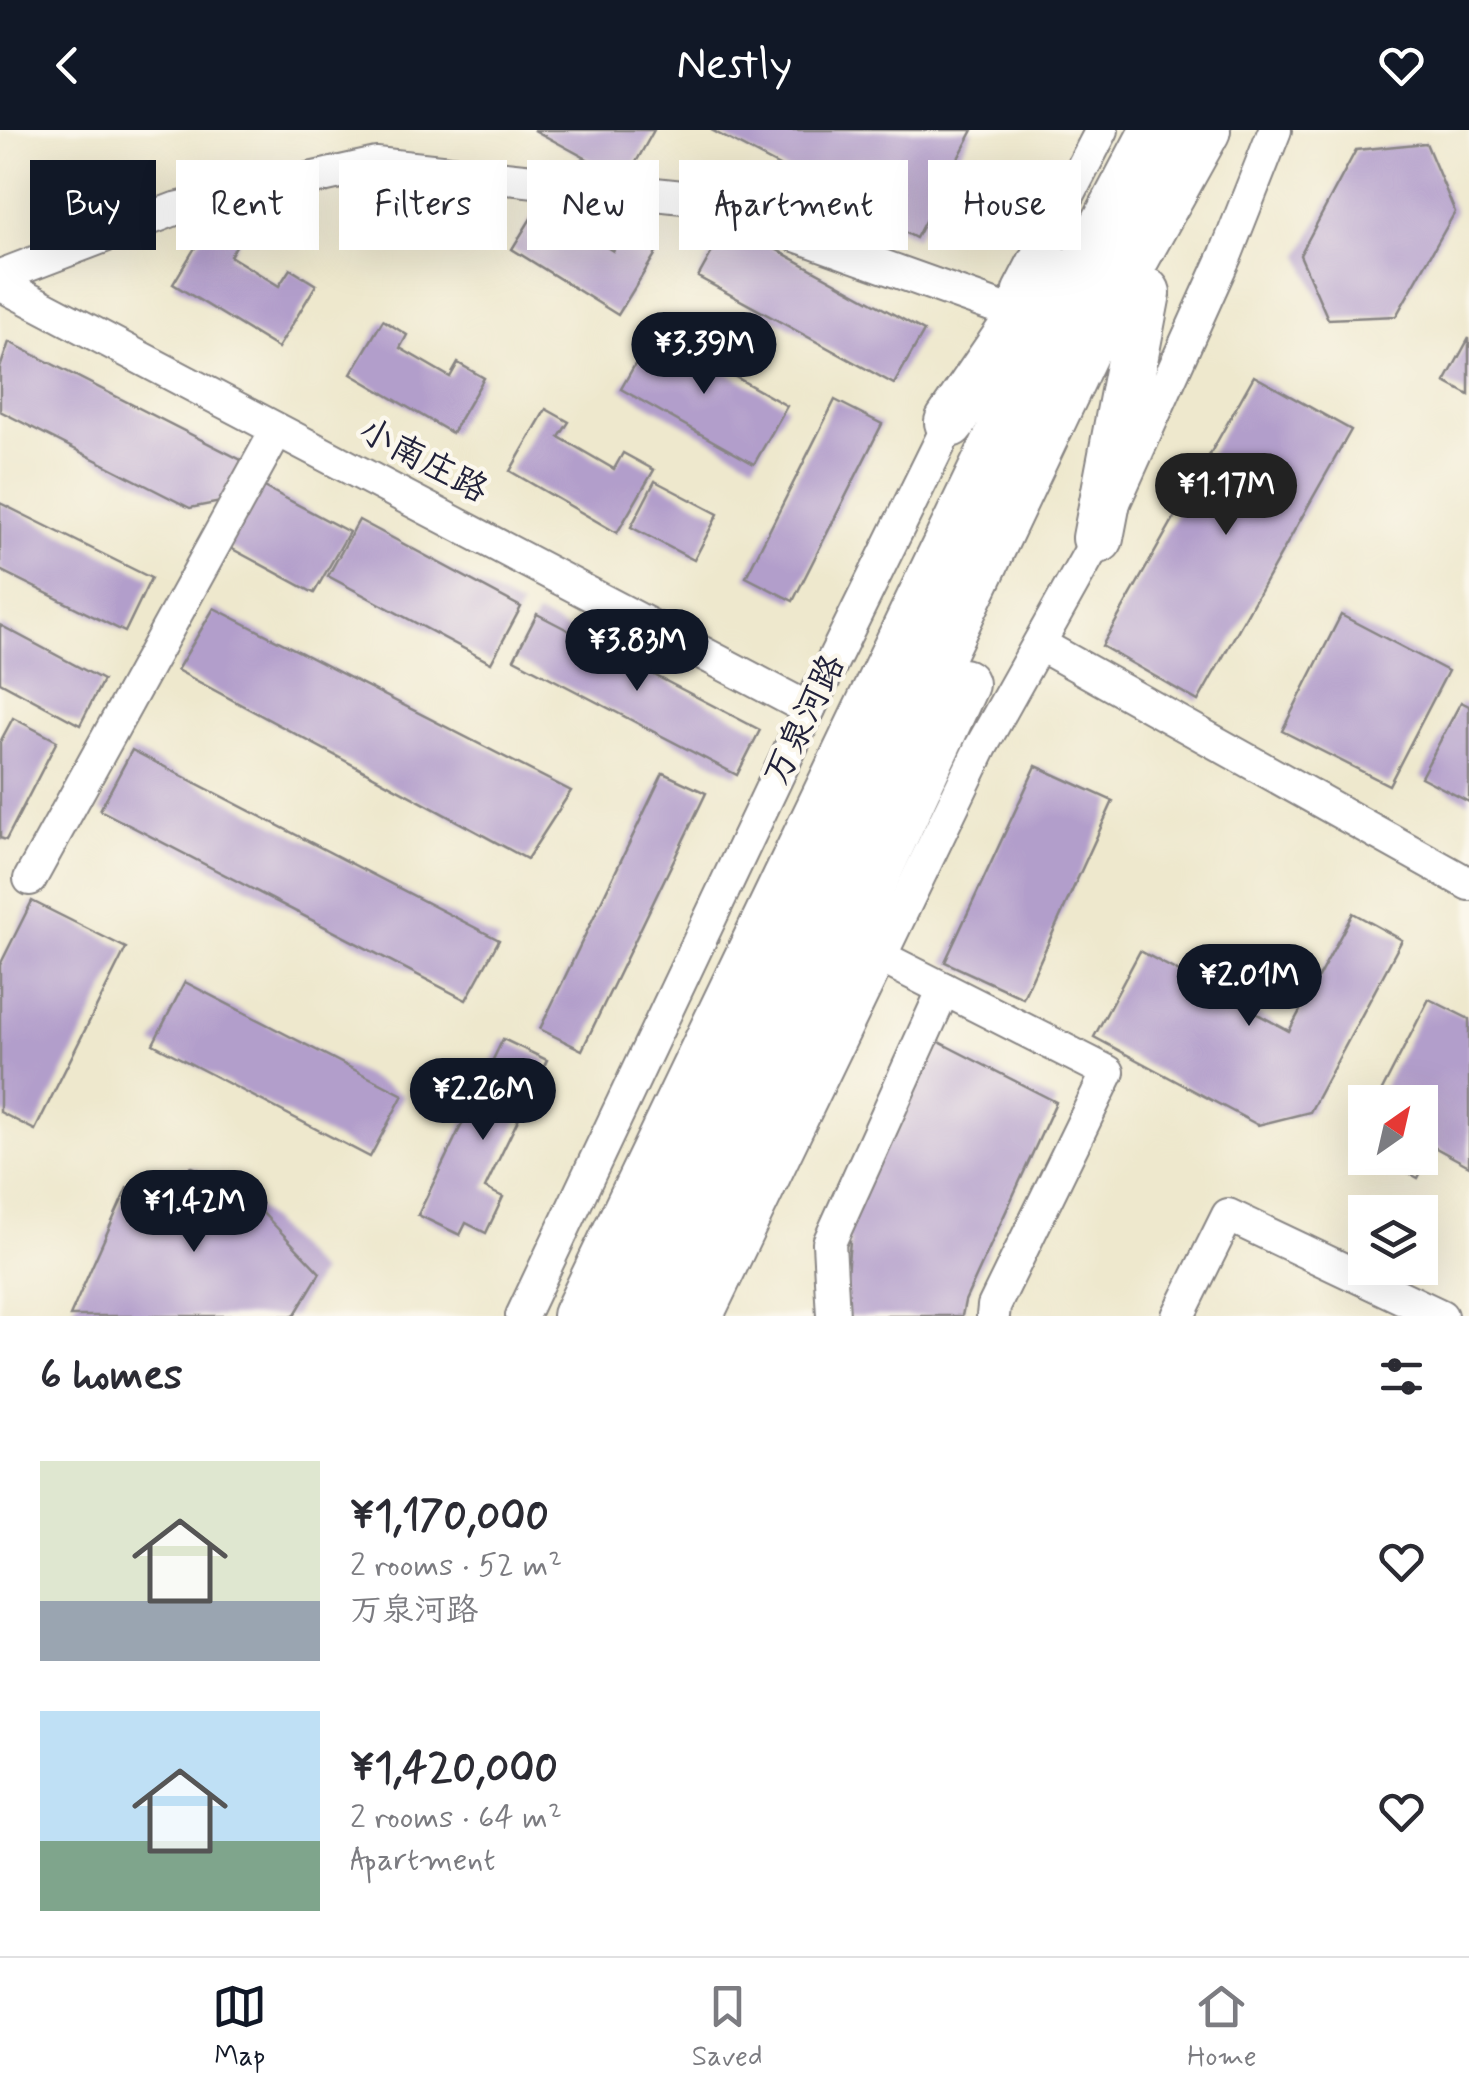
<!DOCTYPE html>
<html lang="en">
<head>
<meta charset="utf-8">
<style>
	:root { --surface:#fff; --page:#f2f2f3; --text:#2b2b33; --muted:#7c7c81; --line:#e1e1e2; --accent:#111827 }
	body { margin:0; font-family:Mynerve,"LXGW WenKai TC",sans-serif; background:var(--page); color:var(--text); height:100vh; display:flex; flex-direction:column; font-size:38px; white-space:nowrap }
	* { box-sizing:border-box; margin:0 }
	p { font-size:32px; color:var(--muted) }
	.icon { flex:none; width:55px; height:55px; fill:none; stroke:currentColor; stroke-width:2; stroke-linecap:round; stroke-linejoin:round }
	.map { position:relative; height:1186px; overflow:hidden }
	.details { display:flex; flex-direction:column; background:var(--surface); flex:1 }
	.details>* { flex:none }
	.banner { position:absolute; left:30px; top:30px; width:1410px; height:90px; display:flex; gap:20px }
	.needle { width:65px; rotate:34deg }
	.buttons { position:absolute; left:1348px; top:955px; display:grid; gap:20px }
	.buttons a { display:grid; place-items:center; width:90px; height:90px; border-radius:0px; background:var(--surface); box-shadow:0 10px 40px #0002; font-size:50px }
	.price { position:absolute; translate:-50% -85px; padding:0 22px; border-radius:35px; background:var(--accent); color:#fff; font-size:32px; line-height:65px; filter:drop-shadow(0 2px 5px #0008) }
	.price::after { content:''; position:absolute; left:50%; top:60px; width:30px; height:22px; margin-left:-15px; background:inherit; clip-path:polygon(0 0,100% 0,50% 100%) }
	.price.on { background:#222; color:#fff }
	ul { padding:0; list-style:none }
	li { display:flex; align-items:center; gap:30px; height:250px; padding:0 40px }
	li span { display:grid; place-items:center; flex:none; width:280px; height:200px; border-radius:0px; color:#555 }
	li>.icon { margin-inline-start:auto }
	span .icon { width:120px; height:120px; fill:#fffc; stroke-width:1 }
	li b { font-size:42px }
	h2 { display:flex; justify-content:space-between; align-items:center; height:120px; padding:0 40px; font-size:42px }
	.chip { padding:0 35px; border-radius:0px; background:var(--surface); box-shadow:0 10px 40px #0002; font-size:35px; line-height:90px }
	.chip.on { background:var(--accent); color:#fff }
	header { display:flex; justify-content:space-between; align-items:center; height:130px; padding:0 40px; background:var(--accent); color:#fff; font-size:45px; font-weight:600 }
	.tab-bar { display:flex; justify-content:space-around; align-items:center; height:140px; border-top:2px solid var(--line); background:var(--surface); font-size:28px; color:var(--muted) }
	.tab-bar a { display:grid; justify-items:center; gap:5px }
	.tab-bar .on { color:var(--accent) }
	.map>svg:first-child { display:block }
</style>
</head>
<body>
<header><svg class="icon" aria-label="back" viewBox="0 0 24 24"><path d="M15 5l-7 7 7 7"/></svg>Nestly<svg class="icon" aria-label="heart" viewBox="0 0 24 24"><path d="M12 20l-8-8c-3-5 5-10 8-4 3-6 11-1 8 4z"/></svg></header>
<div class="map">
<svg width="1469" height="1186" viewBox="0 0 1469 1186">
	<rect width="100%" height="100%" fill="#fbf7ec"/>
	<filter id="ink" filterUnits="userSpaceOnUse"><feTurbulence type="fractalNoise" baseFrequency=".01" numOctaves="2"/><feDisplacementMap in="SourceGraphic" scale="20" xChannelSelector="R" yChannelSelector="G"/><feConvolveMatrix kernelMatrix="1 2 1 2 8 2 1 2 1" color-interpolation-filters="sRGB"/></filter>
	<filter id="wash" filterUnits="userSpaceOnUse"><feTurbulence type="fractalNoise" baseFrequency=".0048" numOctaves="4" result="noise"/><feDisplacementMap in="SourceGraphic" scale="40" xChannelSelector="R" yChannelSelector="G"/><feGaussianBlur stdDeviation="2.25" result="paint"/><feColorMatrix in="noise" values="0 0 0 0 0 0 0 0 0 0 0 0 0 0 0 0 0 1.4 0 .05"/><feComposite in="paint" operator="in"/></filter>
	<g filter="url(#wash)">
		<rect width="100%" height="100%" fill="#eee8cd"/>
		<g id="blocks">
			<g fill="#b29ecb">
				<polygon points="534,0 654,0 626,50"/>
				<polygon points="711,0 973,0 916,108"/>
				<polygon points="1426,13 1455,82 1396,186 1328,189 1300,125 1356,20"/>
				<polygon points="549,59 579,79 570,94 613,121 624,103 656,123 618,185 512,119"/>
				<polygon points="210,93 239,111 230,126 279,156 290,139 316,155 278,218 173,154"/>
				<polygon points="728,93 924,201 894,254 698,147"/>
				<polygon points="383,190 407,205 400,218 450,247 458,233 484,248 452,303 351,244"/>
				<polygon points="654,201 787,276 754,334 621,259"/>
				<polygon points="1469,208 1469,265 1445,252"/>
				<polygon points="9,212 241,330 231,370 190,378 0,281 0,238"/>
				<polygon points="1254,246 1351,300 1198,571 1102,516"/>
				<polygon points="835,270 882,294 793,471 746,447"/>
				<polygon points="546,279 569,292 559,307 614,339 623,323 654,340 617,403 510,341"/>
				<polygon points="655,351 718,384 694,430 631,397"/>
				<polygon points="257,353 349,402 314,463 225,415"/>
				<polygon points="0,373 151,448 125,502 0,440"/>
				<polygon points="359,390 521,477 491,533 328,446"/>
				<polygon points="214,478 571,661 527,729 177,540"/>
				<polygon points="537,484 760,600 737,645 514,529"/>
				<polygon points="1341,485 1448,541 1389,655 1282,601"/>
				<polygon points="0,495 103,550 80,595 0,552"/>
				<polygon points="1461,572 1469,576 1469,672 1421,647"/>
				<polygon points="13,588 57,611 6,710 0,708 0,612"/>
				<polygon points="132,620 499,810 466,870 100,680"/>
				<polygon points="1036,636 1113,671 1023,868 945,832"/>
				<polygon points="663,643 706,663 582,920 540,899"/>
				<polygon points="32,771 126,818 35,1000 0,982 0,835"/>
				<polygon points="1353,783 1402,810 1310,982 1258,995 1094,907 1140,821 1289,901"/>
				<polygon points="185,852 403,965 370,1027 153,914"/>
				<polygon points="1429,869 1469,889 1469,1036 1434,1017 1418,1048 1390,1033 1393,1028 1420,1028 1420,972 1376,972"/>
				<polygon points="503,909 547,930 485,1058 503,1067 486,1103 466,1093 460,1105 418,1085"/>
				<polygon points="937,911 1056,972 965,1171 962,1186 843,1186 850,1111 838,1106"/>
				<polygon points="192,1037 237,1056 320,1143 294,1186 70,1186 127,1058"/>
			</g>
		</g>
	</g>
	<g filter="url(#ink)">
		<use href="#blocks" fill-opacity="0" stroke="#888584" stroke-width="2.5"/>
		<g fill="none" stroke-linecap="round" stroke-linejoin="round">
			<defs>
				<g id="minor">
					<polyline points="0,146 175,79 376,34 692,68 1008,181"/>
					<polyline points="0,154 809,579"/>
					<polyline points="1019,160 1102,0"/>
					<polyline points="1039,514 1469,754"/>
					<polyline points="30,749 277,300"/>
					<polyline points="879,826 1108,942 994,1176 993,1186"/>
					<polyline points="522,1186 809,579 959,274"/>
					<polyline points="707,1186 981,617 1098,408 1226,124 1275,0"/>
					<polyline points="833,1186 829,1113 944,859"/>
					<polyline points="1178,1186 1228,1085 1441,1186"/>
				</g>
				<g id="highway">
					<polyline points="950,292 1053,141"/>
					<polyline points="1098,408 1145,163"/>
					<polyline points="578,1186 1054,194 1156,0"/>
					<polyline points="626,1186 1090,207 1205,0"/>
					<polyline points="674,1186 690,1143 963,554"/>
				</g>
			</defs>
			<use href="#minor" stroke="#888584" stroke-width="36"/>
			<use href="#highway" stroke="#888584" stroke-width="54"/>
			<use href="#minor" stroke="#fff" stroke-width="32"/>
			<use href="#highway" stroke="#fff" stroke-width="50"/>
		</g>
	</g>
	<g text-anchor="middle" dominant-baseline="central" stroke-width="9" stroke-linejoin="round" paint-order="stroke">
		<g font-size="35" fill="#22223b" stroke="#fbf7ec">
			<text transform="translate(423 331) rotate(28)">小南庄路</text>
			<text transform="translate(805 590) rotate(-64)">万泉河路</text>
		</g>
	</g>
</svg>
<div class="buttons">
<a><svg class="needle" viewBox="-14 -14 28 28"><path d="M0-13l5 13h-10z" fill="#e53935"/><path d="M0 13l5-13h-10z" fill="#7c7c81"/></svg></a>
<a><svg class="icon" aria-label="layers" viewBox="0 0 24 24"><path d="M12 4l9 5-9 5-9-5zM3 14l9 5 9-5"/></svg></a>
</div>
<b class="price" style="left:704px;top:267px">¥3.39M</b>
<b class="price on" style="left:1226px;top:408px">¥1.17M</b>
<b class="price" style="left:637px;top:564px">¥3.83M</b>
<b class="price" style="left:1249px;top:899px">¥2.01M</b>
<b class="price" style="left:483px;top:1013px">¥2.26M</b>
<b class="price" style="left:194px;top:1125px">¥1.42M</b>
<div class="banner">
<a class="chip on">Buy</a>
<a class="chip">Rent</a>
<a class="chip">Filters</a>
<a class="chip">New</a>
<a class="chip">Apartment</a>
<a class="chip">House</a>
</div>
</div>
<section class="details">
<h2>6 homes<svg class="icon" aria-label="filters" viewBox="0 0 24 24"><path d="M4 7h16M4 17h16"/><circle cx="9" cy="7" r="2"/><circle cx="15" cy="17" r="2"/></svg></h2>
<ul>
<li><span style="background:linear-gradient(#dfe7d0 70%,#9aa5b1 0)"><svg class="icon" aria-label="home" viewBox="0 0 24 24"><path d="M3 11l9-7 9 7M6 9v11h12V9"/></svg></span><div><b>¥1,170,000</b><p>2 rooms · 52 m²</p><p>万泉河路</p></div><svg class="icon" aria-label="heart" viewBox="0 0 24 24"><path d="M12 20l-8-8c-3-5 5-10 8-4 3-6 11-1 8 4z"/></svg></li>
<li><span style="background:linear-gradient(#bfe0f5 65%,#7fa58c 0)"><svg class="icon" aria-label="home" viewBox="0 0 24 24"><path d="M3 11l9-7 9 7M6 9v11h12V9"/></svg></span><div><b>¥1,420,000</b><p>2 rooms · 64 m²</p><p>Apartment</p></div><svg class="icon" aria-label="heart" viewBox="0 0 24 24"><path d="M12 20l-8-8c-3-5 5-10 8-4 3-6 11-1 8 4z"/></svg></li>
</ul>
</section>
<nav class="tab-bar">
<a class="on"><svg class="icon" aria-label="map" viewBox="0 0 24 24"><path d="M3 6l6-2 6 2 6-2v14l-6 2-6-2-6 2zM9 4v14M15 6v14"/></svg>Map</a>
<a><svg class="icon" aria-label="saved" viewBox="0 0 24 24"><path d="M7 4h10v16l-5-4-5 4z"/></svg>Saved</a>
<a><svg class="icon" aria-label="home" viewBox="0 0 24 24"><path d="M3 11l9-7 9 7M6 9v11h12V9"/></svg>Home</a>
</nav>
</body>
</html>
